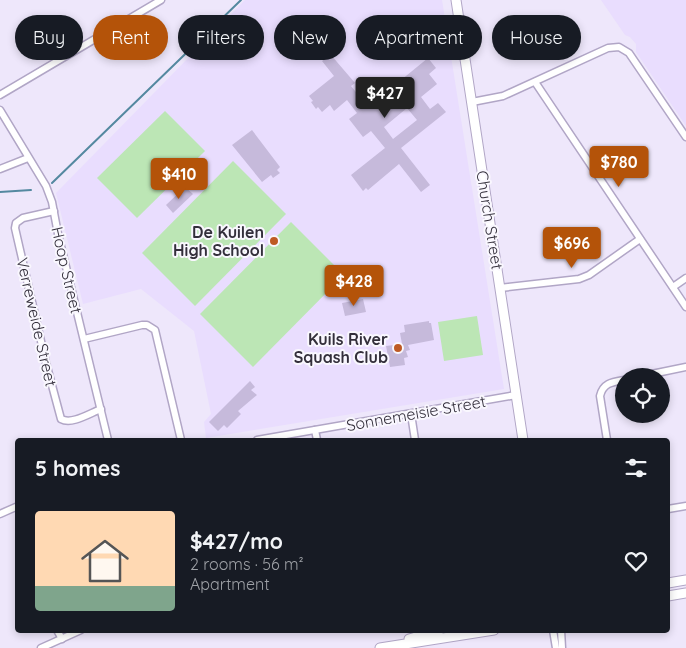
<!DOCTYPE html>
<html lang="en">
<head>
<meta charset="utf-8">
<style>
	:root { --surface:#171b24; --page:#20242c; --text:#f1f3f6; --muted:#9ea1a6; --accent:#b45309 }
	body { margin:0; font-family:Quicksand,sans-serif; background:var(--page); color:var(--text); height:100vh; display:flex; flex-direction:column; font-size:19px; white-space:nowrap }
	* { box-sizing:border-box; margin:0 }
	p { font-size:16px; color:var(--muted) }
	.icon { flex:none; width:28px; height:28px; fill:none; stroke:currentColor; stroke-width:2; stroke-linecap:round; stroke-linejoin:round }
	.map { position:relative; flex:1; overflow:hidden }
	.panel { position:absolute; left:15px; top:438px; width:655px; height:195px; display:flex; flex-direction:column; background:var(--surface); border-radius:5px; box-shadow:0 2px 8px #0003 }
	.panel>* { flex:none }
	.guide { position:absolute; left:15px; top:15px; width:656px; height:45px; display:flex; gap:10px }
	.fabs { position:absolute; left:615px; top:368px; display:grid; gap:10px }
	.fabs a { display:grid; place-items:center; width:55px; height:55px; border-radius:50%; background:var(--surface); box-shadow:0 2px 8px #0003; font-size:25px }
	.price { position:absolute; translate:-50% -42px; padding:0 11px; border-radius:5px; background:var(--accent); color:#fff; font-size:16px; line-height:32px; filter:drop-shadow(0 1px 2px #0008) }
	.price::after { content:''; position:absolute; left:50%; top:30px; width:15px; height:11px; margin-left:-8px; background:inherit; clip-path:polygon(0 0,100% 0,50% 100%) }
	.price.on { background:#222; color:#fff }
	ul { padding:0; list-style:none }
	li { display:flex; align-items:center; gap:15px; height:125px; padding:0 20px }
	li span { display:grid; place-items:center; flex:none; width:140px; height:100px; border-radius:5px; color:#555 }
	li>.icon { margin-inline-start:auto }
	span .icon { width:60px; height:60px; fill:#fffc; stroke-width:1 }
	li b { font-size:21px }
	h2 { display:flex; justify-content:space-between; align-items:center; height:60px; padding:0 20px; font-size:21px }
	.tag { padding:0 18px; border-radius:22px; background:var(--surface); box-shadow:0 2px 8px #0003; font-size:18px; line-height:45px }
	.tag.on { background:var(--accent); color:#fff }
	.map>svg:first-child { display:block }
</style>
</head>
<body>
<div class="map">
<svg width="686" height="648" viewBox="0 0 686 648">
	<rect width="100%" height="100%" fill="#eee7fb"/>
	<g fill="#e9ddfe">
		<polygon points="245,0 442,0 504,389 206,438 204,422 211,414 194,331 141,289 83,304 56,193"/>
		<polygon points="601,0 686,0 686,126 636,52 636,44 630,37 625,35"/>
	</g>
	<g fill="#bce6b5">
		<polygon points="165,111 205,151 137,218 97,178"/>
		<polygon points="233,161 286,214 195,306 142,253"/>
		<polygon points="291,222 344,275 253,367 200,314"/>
		<polygon points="477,316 483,355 444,361 438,322"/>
	</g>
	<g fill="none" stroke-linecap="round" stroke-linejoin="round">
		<g stroke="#5489a0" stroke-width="2">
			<polyline points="52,183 241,0"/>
			<polyline points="0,192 31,190"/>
		</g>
	</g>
	<g fill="#c6badb" fill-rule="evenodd">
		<path d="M331,55L355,83L351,86L368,107L428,58L436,68L429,74L437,84L421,97L430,109L438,103L446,112L401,148L430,185L421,192L399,164L368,190L366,188L363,191L351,175L385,148L371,131L363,137L349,119L357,113L347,100L334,111L330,105L322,112L318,107L316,109L311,102L313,101L309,96L334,76L322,61ZM407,108L417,120L393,139L384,127Z"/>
		<polygon points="252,130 280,167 277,170 280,173 273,178 271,175 262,182 232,145"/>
		<polygon points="185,187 193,194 173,213 166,205"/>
		<polygon points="363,299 366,312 345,316 342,303"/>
		<polygon points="429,321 429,323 431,323 434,340 408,345 410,350 406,351 408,357 404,358 405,365 390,367 386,346 402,344 400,333 405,332 404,325"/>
		<polygon points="250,381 255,387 251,390 257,395 238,411 241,414 227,428 224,425 218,431 209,422"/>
	</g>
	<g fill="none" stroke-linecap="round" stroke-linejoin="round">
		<defs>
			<g id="street">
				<polyline points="535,82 686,307"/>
				<polyline points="0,95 161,0"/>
				<polyline points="472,102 503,96 608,48 619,47 629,53 686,137"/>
				<polyline points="0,110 46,186 52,202 58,234 108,440"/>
				<polyline points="0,169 28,158"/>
				<path d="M54,211L23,218L16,223L15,228L46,363L61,419C72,425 90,413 101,409"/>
				<polyline points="673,287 686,278"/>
				<polyline points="500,288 579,279 589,275 640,239"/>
				<polyline points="84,339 142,325 147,325 155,330 181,440"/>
				<polyline points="642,376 686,367"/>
				<polyline points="411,414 415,440"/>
				<polyline points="315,430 317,440"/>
				<polyline points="257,440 516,395"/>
				<path d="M607,440L600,396C603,383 612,382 624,380"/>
				<polyline points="668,509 686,506"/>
				<polyline points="0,514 18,506"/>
				<polyline points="57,630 62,639"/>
				<polyline points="553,630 556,648"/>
				<polyline points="561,630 562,648"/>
				<polyline points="41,648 81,630"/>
			</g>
			<g id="secondary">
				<polyline points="456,0 523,440"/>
				<polyline points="668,583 686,580"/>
				<polyline points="668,596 686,593"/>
				<polyline points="409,639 440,630"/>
				<polyline points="380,648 494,630"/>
			</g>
		</defs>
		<use href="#street" stroke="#b1a6c6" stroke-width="9"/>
		<use href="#secondary" stroke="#b1a6c6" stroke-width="11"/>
		<use href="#street" stroke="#fff" stroke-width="6"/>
		<use href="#secondary" stroke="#fff" stroke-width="9"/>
	</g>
	<g fill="#be5a24" stroke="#f9f7fe" stroke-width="2">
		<circle cx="274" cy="241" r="5"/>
		<circle cx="398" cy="348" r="5"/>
	</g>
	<g text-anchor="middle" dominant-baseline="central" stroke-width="4" stroke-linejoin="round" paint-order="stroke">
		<g font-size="16" fill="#332f3b" stroke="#f9f7fe">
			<text transform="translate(490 220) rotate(81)">Church Street</text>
			<text transform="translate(67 270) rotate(77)">Hoop Street</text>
			<text transform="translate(37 322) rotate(77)">Verreweide Street</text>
			<text transform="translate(416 413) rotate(-10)">Sonnemeisie Street</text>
		</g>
		<g font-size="16" font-weight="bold" fill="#332f3b" stroke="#f9f7fe" text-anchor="end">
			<text x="264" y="232">De Kuilen<tspan x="264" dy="18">High School</tspan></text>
			<text x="388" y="339">Kuils River<tspan x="388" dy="18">Squash Club</tspan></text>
		</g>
	</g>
</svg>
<div class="fabs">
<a><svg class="icon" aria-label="locate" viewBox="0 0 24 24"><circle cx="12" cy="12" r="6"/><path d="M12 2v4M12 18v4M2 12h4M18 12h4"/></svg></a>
</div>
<b class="price on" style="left:385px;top:119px">$427</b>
<b class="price" style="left:619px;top:188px">$780</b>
<b class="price" style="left:179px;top:200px">$410</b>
<b class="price" style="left:572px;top:269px">$696</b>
<b class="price" style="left:354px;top:307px">$428</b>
<div class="guide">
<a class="tag">Buy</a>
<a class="tag on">Rent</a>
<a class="tag">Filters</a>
<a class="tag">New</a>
<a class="tag">Apartment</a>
<a class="tag">House</a>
</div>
<section class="panel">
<h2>5 homes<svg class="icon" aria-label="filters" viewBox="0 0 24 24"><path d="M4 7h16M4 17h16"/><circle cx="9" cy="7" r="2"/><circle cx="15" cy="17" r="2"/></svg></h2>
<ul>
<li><span style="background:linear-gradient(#ffd9b3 75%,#7fa58c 0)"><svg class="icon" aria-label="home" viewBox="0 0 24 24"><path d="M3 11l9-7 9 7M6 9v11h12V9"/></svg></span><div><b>$427/mo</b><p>2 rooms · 56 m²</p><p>Apartment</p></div><svg class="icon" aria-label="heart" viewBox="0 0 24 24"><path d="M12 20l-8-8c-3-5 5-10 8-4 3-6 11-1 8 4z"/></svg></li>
</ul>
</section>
</div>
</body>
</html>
